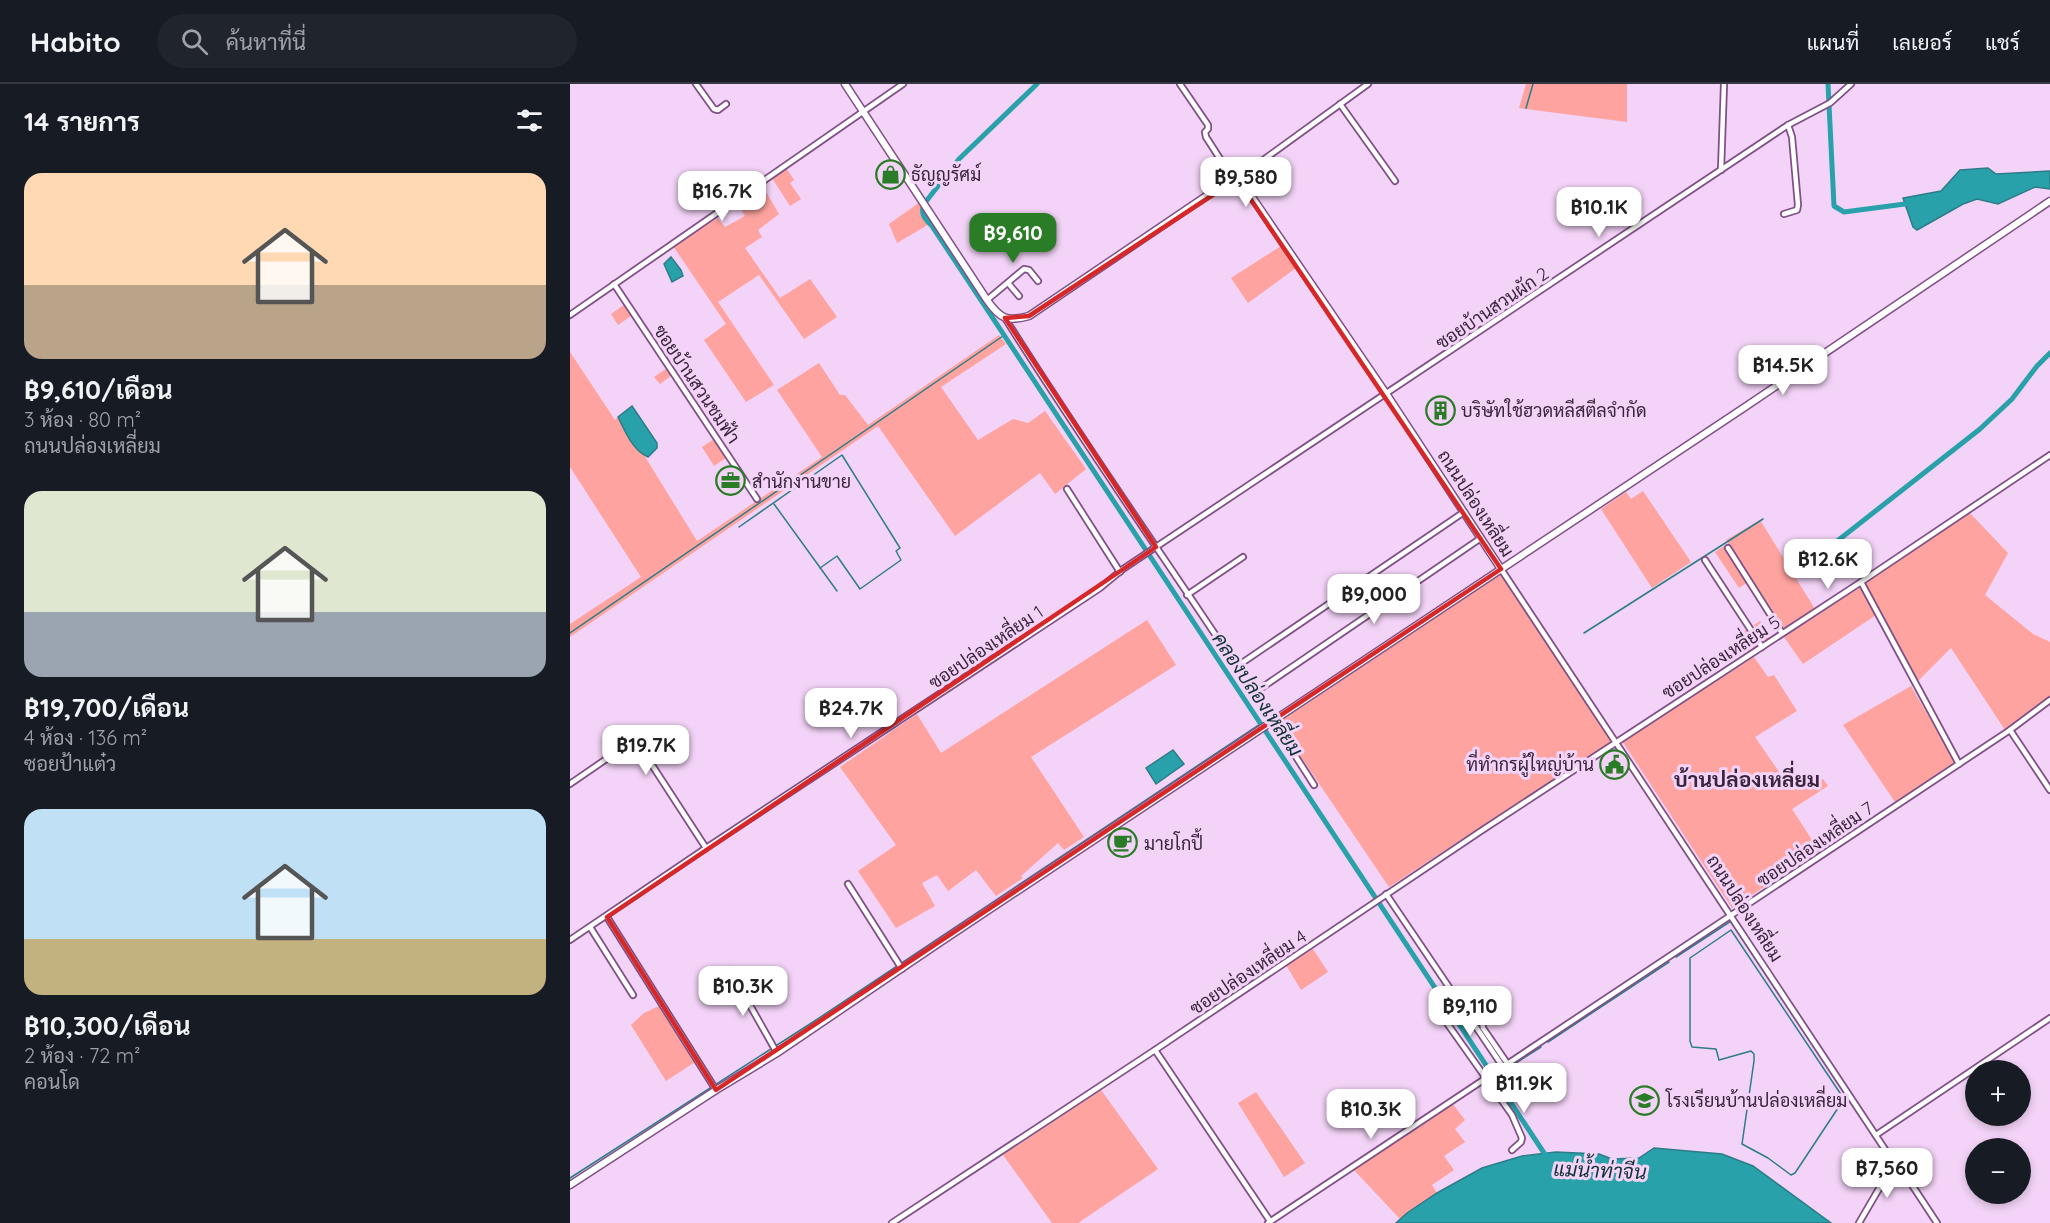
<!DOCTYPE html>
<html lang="th">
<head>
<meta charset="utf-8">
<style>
	:root { --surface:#171b24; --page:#20242c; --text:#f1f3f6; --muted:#9ea1a6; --line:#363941; --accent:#2b7c26 }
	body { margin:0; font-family:Quicksand,Sarabun,sans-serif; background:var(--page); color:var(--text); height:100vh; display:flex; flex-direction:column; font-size:22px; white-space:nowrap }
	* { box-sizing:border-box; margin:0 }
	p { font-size:20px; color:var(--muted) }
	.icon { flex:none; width:33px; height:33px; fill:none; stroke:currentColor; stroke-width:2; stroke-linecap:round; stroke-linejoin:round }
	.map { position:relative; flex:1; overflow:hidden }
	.sheet { display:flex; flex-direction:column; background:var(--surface); width:570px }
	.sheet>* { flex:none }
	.tools { position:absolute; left:1395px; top:976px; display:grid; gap:12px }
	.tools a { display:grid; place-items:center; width:66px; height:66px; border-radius:50%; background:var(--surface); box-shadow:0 3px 9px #0003; font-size:30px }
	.price { position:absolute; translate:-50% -51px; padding:0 14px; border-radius:12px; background:#fff; color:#222; font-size:20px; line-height:39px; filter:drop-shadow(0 2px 3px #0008) }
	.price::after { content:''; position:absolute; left:50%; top:36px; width:18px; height:14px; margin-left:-9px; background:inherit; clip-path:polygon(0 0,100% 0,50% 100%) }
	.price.active { background:var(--accent); color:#fff }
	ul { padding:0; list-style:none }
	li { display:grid; align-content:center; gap:12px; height:318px; padding:0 24px }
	li span { display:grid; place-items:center; height:186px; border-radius:18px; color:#555 }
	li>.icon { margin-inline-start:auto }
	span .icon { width:108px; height:108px; fill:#fffc; stroke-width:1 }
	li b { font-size:26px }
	h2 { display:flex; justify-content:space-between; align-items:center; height:72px; padding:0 24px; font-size:26px }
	header { display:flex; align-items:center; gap:36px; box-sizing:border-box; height:84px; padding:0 30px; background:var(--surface); border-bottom:2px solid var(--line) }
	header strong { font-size:28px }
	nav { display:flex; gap:33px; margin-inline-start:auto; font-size:21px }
	.search { width:420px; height:54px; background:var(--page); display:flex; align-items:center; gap:15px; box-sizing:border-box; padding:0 21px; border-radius:33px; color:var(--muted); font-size:22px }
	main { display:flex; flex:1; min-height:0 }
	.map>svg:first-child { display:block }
</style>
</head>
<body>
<header>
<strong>Habito</strong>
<div class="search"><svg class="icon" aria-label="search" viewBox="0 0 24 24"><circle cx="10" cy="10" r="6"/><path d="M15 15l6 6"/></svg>ค้นหาที่นี่</div>
<nav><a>แผนที่</a><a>เลเยอร์</a><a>แชร์</a></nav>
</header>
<main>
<section class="sheet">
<h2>14 รายการ<svg class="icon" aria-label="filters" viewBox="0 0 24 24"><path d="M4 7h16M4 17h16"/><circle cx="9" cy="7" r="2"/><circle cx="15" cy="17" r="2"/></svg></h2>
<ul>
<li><span style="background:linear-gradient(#ffd9b3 60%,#b9a48a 0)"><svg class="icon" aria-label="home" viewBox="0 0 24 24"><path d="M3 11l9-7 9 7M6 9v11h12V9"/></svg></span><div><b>฿9,610/เดือน</b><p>3 ห้อง · 80 m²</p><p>ถนนปล่องเหลี่ยม</p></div></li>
<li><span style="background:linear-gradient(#dfe7d0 65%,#9aa5b1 0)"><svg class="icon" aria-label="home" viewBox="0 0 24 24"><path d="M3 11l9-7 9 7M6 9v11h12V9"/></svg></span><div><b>฿19,700/เดือน</b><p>4 ห้อง · 136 m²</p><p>ซอยป้าแต๋ว</p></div></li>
<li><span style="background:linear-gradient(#bfe0f5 70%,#c2b280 0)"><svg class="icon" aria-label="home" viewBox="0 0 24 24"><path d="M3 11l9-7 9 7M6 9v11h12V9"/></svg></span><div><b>฿10,300/เดือน</b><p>2 ห้อง · 72 m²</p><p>คอนโด</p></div></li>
</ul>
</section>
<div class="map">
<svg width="1480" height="1139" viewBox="0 0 1480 1139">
	<rect width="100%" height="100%" fill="#f3d3f7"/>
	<g fill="#fea39f">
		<polygon points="956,0 1057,0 1057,38 949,24"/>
		<polygon points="217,85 224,96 220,99 231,115 220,122 202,94"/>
		<polygon points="192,101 209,130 188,146 192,153 175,164 210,214 240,195 267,233 234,255 189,191 148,218 204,301 176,318 134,256 156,240 103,162 146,132 155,143 175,132 166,118"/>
		<polygon points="350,118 361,136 361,139 327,159 319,140"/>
		<polygon points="711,162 726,184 678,219 661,194"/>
		<polygon points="54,221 61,232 48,241 41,230"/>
		<polygon points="429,251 436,260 371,303 408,356 443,335 458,339 475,327 516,385 485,410 470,389 385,452 308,342 0,553 0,540 71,493 0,383 0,268 45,336 48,333 56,349 74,371 127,457 252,373 207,306 249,279 270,311 275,311 298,341"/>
		<polygon points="97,284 102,291 90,300 84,293"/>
		<polygon points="144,355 156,374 144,382 132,363"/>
		<polygon points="1073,407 1121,478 1082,504 1031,425 1056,408 1061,415"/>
		<polygon points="1399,428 1438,469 1415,511 1463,550 1480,558 1480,613 1435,646 1381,564 1348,597 1295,498"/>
		<polygon points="1190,436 1245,525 1214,544 1156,456"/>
		<polygon points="1154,462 1178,498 1169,504 1145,468"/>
		<polygon points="930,490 1041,655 1039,659 819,803 708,639"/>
		<polygon points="1290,503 1306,531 1233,580 1214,553"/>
		<polygon points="577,536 606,581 461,673 514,753 494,766 488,759 451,792 453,794 426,812 406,786 378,807 367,791 352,799 365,822 326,844 288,787 326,761 270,683 347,630 371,669"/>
		<polygon points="1190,537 1201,554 1195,558 1184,541"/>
		<polygon points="1178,545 1189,562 1178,569 1168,552"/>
		<polygon points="1184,573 1198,593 1204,591 1227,627 1185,653 1216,698 1253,695 1258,702 1222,725 1249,767 1162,824 1052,657"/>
		<polygon points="1341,602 1385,678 1325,718 1273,641"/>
		<polygon points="743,865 758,888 731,906 716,881"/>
		<polygon points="89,922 125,978 96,997 61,941 74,929"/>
		<polygon points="531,1006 588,1085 508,1139 482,1139 433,1071"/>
		<polygon points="686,1008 735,1079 714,1093 668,1019"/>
		<polygon points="882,1019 895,1036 885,1045 895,1058 874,1072 884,1086 862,1101 867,1109 830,1135 783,1085"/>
	</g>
	<g fill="#28a1aa" stroke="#2d7c89" stroke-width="1.5">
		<polygon points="1418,84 1426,90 1480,87 1480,105 1465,103 1428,120 1407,115 1393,120 1347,146 1343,143 1333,114 1371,107 1390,86"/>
		<polygon points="101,173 111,186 113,192 102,198 94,180"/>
		<path d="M62,322L87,359V364L78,373C63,367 55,347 48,333Z"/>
		<polygon points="603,666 614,680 586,700 576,684"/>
		<polygon points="1084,1064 1152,1070 1183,1082 1261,1139 826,1139 837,1129 867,1109 912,1084 952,1072 986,1068 1029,1070 1042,1075 1069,1074"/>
	</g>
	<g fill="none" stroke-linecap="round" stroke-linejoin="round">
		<g stroke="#2d7c89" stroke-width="1.5">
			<polyline points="956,24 963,0"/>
			<polyline points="204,420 267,507"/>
			<polyline points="169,443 272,371 330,464 326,467 331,476 290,505 267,472 250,484"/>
			<polyline points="0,549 433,252"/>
			<polyline points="1014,549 1193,435"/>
			<polygon points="1161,846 1274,1015 1225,1089 1221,1091 1198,1074 1172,1060 1184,977 1184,970 1181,967 1149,976 1146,965 1122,963 1120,957 1120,874"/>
			<polyline points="1106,873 1161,837"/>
			<polyline points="978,958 1099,878"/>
			<polyline points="938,984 971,963"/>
			<polyline points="925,994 932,989"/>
			<polyline points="0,1094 243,938 690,640"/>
		</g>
		<g stroke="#28a1aa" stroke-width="5">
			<path d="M467,0L389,75L354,120C350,130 355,135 362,142L978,1075"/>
			<polyline points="1258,0 1264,122 1274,128 1335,120"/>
			<polyline points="1229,487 1410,345 1442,315 1467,282 1480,269"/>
		</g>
		<defs>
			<g id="street">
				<polyline points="126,0 144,25 148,26 156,20"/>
				<polyline points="610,0 638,41 638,45 635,48 636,53 663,95"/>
				<polyline points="770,20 825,97"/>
				<polyline points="1151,86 1154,0"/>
				<polyline points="667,95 798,0"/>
				<polyline points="1214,130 1227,126 1228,121 1222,53 1218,41"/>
				<polyline points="438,199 449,212"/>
				<polyline points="44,200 187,415"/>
				<polyline points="417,216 454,185 459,186 468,197"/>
				<polyline points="0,231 333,0"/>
				<path d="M435,234C534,392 644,543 744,701"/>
				<polyline points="497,405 550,488"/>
				<polyline points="1158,464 1212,549"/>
				<polyline points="1135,476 1192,563"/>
				<polyline points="931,485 1324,1079 1342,1101 1367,1139"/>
				<polyline points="1291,498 1389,680"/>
				<polyline points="617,511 673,473"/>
				<polyline points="666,583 894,428"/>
				<polyline points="684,609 911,454"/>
				<polyline points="1440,646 1480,706"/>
				<polyline points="0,700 61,658 67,658 136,764"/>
				<polyline points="278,800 332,885"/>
				<polyline points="816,810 952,1011"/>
				<polyline points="37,833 146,1006"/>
				<polyline points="20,843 63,911"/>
				<polyline points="0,856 136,764 530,504 553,485 1218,41 1260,19 1281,0"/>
				<polyline points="160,886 207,969"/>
				<polyline points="867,925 942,1031 952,1054 951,1058 942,1066"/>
				<polyline points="912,936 913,944 937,979"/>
				<polyline points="585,966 700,1137"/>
				<polyline points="924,1007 941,995"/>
				<polyline points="1306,1051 1480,934"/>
				<polyline points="322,1139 585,966 911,747 1291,498 1480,371"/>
				<polyline points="698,1139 1440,646 1480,616"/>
				<polyline points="1289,1139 1324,1079"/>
			</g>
			<g id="secondary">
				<path d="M275,0L417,216C430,235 437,238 459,232L657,98L667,95L671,97L817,311L931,485"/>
				<polyline points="0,1101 146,1006 207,969 366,861 1175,323 1480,117"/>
			</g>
		</defs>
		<use href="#street" stroke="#7f5086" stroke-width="8"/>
		<use href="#secondary" stroke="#7f5086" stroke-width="9"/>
		<use href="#street" stroke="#fff" stroke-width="4.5"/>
		<use href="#secondary" stroke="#fff" stroke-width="6"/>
	</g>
	<path fill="none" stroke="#d62828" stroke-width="4.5" stroke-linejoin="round" d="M667,95L931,485L146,1006L37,833L586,463L435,234L459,232Z"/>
	<defs>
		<symbol id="shop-ring" viewBox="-11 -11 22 22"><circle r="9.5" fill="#f3d3f7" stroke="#2b7c26" stroke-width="1.5"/><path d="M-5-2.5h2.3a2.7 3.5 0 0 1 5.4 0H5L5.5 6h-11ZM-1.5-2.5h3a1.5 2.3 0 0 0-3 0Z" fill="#2b7c26"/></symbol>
		<symbol id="building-ring" viewBox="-11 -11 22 22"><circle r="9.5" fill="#f3d3f7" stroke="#2b7c26" stroke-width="1.5"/><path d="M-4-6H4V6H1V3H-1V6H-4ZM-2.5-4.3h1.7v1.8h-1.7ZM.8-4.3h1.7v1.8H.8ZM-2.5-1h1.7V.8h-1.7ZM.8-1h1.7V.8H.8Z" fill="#2b7c26"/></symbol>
		<symbol id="office-ring" viewBox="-11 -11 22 22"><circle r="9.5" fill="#f3d3f7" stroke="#2b7c26" stroke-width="1.5"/><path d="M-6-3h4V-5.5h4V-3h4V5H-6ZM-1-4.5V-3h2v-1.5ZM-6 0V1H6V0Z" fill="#2b7c26"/></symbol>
		<symbol id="civic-ring" viewBox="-11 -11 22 22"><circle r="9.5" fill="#f3d3f7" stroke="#2b7c26" stroke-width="1.5"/><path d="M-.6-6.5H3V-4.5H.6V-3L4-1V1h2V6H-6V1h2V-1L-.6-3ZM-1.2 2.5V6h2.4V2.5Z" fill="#2b7c26"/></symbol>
		<symbol id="cafe-ring" viewBox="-11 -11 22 22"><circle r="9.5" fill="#f3d3f7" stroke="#2b7c26" stroke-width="1.5"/><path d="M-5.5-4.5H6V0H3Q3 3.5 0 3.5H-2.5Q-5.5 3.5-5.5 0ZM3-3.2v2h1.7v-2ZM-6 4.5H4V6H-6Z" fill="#2b7c26"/></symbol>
		<symbol id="school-ring" viewBox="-11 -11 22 22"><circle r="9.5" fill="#f3d3f7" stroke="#2b7c26" stroke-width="1.5"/><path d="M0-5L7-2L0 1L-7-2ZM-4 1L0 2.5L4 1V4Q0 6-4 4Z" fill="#2b7c26"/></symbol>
	</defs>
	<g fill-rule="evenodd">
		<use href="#shop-ring" x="304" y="74" width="33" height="33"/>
		<use href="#building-ring" x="854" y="310" width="33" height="33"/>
		<use href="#office-ring" x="144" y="380" width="33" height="33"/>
		<use href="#civic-ring" x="1028" y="664" width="33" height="33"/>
		<use href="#cafe-ring" x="536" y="742" width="33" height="33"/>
		<use href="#school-ring" x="1058" y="1000" width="33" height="33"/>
	</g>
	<g text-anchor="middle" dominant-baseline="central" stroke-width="6" stroke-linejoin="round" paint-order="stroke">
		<g font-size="18" fill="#3a253d" stroke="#f3d3f7" text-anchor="start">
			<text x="341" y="90">ธัญญรัศม์</text>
			<text x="891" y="326">บริษัทใช้ฮวดหลีสตีลจำกัด</text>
			<text x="182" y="397">สำนักงานขาย</text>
			<text x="1024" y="680" text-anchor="end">ที่ทำกรผู้ใหญ่บ้าน</text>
			<text x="574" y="759">มายโกปี้</text>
			<text x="1096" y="1016">โรงเรียนบ้านปล่องเหลี่ยม</text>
		</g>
		<g font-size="18" fill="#3a253d" stroke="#f3d3f7">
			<text transform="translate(922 224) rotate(-34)">ซอยบ้านสวนผัก 2</text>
			<text transform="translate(127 300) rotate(56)">ซอยบ้านสวนชมฟ้า</text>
			<text transform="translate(906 419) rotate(57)">ถนนปล่องเหลี่ยม</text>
			<text transform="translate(416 563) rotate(-34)">ซอยปล่องเหลี่ยม 1</text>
			<text transform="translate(1151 573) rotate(-33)">ซอยปล่องเหลี่ยม 5</text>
			<text transform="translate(1245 760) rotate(-34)">ซอยปล่องเหลี่ยม 7</text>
			<text transform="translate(1175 824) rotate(57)">ถนนปล่องเหลี่ยม</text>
			<text transform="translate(678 888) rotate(-34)">ซอยปล่องเหลี่ยม 4</text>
		</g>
		<g font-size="20" font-style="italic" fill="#103336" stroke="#f3d3f7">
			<text transform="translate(688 610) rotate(56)">คลองปล่องเหลี่ยม</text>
			<text transform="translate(1030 1086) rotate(2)">แม่น้ำท่าจีน</text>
		</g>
		<g font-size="21" font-weight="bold" fill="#3a253d" stroke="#f3d3f7">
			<text x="1177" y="695">บ้านปล่องเหลี่ยม</text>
		</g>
	</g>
</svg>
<div class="tools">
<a>+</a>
<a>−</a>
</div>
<b class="price" style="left:676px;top:124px">฿9,580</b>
<b class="price" style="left:152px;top:138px">฿16.7K</b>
<b class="price" style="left:1029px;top:154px">฿10.1K</b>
<b class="price active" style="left:443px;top:180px">฿9,610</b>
<b class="price" style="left:1213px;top:312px">฿14.5K</b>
<b class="price" style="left:1258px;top:506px">฿12.6K</b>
<b class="price" style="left:804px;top:541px">฿9,000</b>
<b class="price" style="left:281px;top:655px">฿24.7K</b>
<b class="price" style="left:76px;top:692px">฿19.7K</b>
<b class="price" style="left:173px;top:933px">฿10.3K</b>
<b class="price" style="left:900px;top:953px">฿9,110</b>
<b class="price" style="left:954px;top:1030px">฿11.9K</b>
<b class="price" style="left:801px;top:1056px">฿10.3K</b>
<b class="price" style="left:1317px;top:1115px">฿7,560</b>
</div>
</main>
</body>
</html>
